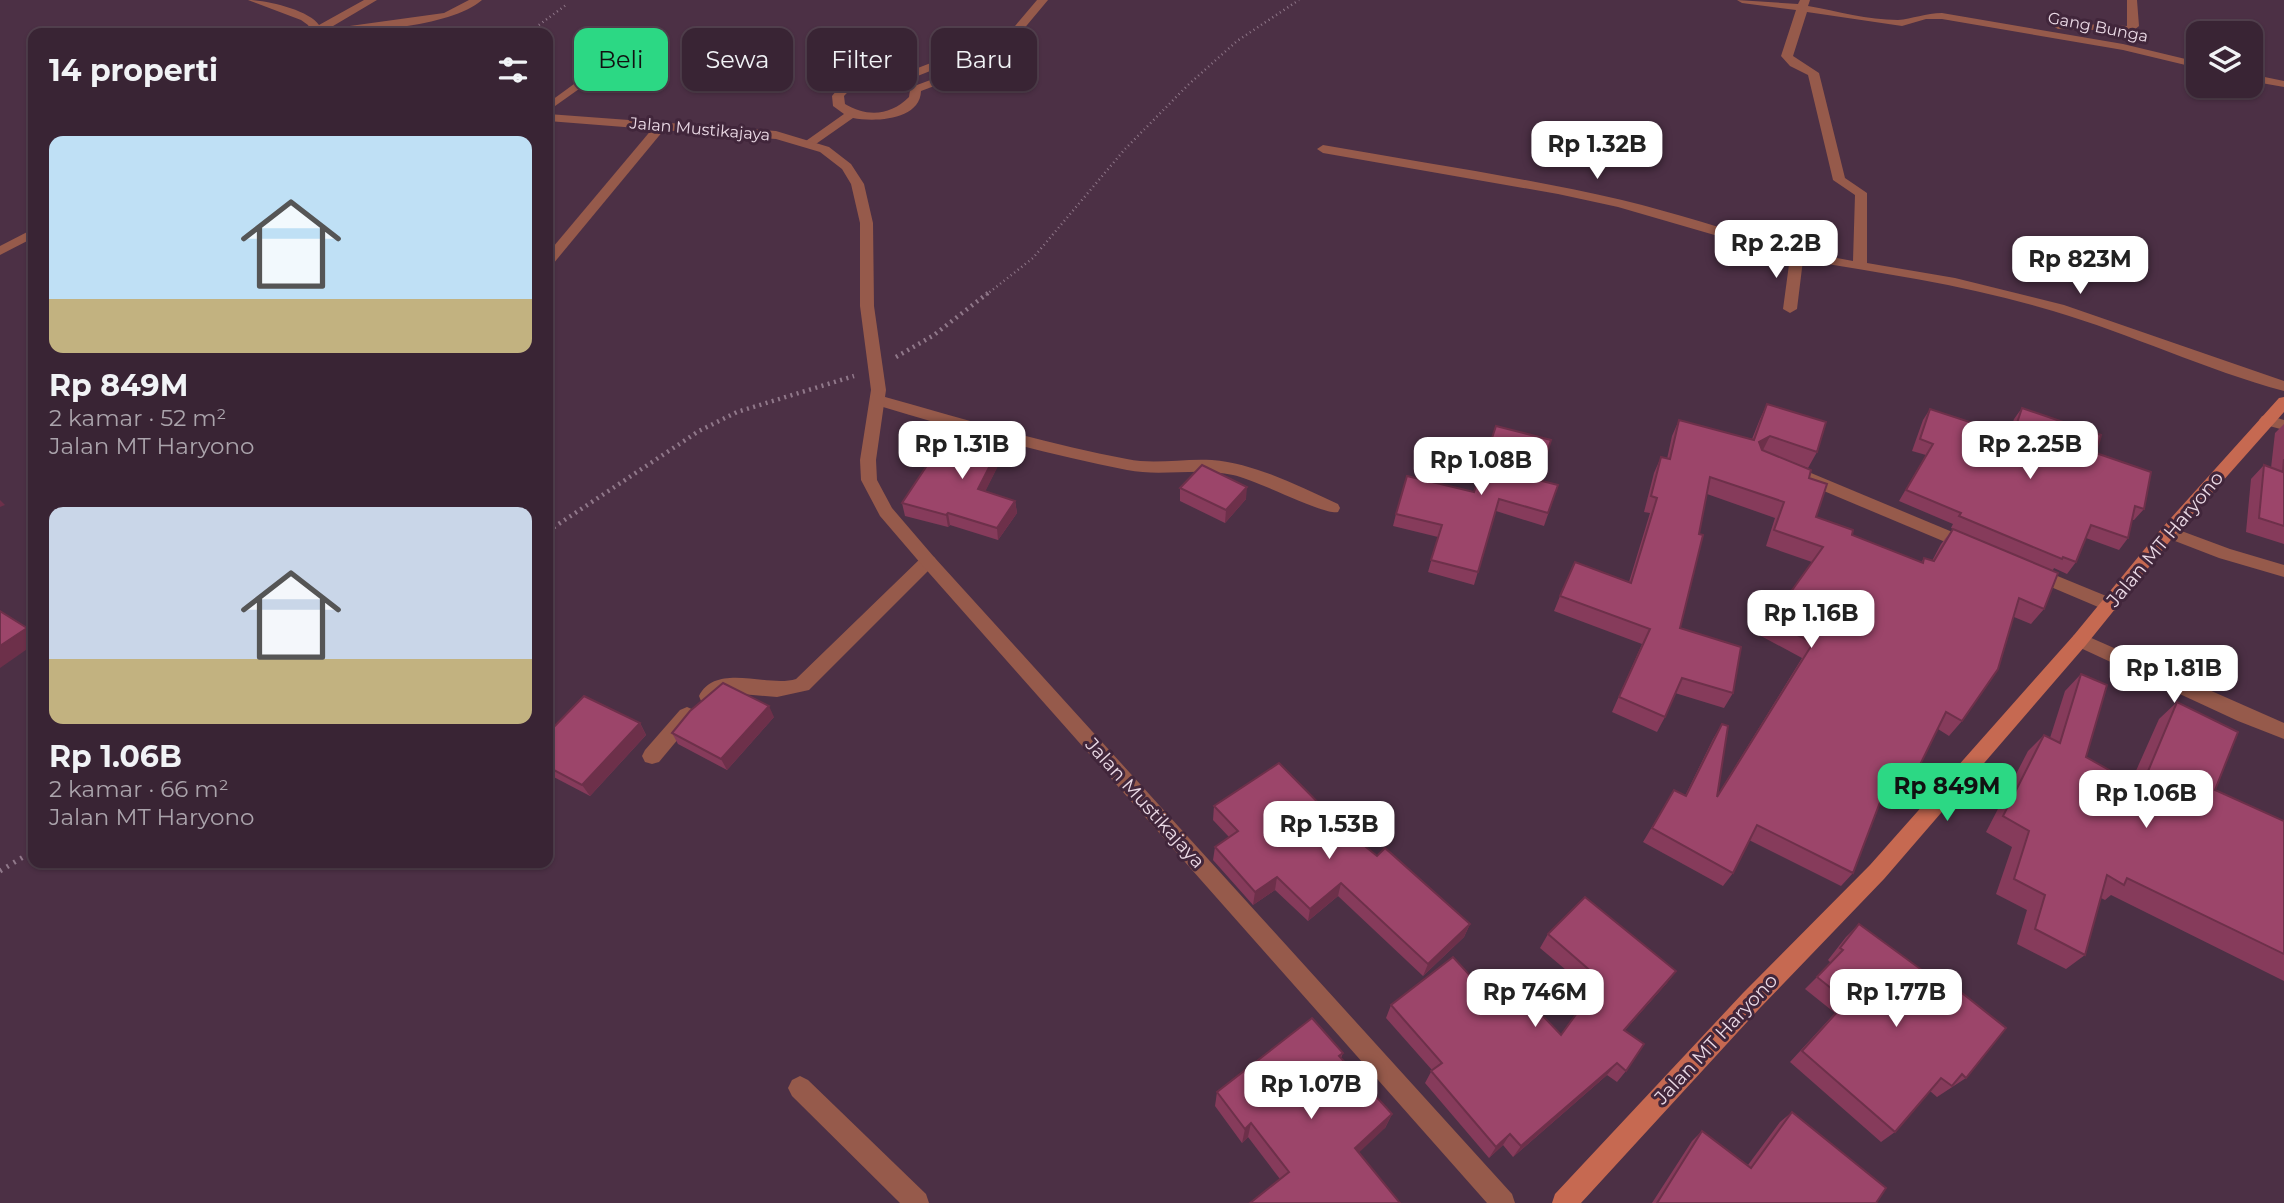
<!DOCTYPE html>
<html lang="id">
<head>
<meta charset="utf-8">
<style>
	:root { --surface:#392434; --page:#443040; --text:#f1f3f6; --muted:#aba4ac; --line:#53414f; --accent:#2cd884 }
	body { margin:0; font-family:Montserrat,sans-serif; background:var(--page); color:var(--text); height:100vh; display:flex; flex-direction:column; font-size:26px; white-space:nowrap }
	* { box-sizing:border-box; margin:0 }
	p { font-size:23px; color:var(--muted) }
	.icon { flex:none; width:38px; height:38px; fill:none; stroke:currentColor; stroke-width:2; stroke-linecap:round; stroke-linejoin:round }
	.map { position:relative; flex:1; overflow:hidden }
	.sheet { position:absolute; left:28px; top:28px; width:525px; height:840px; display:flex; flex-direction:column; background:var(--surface); border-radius:14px; box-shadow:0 2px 5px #0004,0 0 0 2px var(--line) }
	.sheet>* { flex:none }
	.top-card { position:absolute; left:574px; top:28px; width:665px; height:63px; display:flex; gap:14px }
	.tools { position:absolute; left:2186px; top:21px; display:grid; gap:14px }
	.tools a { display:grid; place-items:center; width:77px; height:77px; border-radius:14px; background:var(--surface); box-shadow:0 2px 5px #0004,0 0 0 2px var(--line); font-size:35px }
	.price { position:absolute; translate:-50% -60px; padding:0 16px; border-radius:14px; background:#fff; color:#222; font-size:23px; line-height:46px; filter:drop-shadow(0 2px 4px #0008) }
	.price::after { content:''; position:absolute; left:50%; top:42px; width:21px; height:16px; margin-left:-10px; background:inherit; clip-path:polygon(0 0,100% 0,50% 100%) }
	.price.current { background:var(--accent); color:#111 }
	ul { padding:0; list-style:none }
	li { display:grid; align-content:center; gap:14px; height:371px; padding:0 21px }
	li span { display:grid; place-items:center; height:217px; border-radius:14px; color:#555 }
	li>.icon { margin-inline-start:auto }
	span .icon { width:126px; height:126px; fill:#fffc; stroke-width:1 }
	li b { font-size:30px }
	h2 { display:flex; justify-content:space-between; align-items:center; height:84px; padding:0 21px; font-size:30px }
	.chip { padding:0 24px; border-radius:14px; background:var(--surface); box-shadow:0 2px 5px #0004,0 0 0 2px var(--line); font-size:24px; line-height:63px }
	.chip.current { background:var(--accent); color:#111 }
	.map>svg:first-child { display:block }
</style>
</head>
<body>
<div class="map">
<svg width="2284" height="1203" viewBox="0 0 2284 1203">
	<rect width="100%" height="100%" fill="#4c3045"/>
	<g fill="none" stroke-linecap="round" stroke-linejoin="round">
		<g stroke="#90788a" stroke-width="2.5" stroke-dasharray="1 3.5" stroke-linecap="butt">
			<polyline points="528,33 566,5"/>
			<polyline points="986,295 1033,258 1125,149 1188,85 1237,41 1299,0"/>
		</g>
		<g stroke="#90788a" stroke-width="4.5" stroke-dasharray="2 4.5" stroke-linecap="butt">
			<polyline points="896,357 934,335 988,293"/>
			<polyline points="548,531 699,431 737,412 854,376"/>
		</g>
		<polyline stroke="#90788a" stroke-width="5" stroke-dasharray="2 6" stroke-linecap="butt" points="0,871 33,851"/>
		<g fill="#965a4b" fill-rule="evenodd">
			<polygon points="600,65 610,67 548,111 548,103"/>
			<polygon points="2168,526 2230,549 2284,565 2284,577 2219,558 2162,536 2160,532"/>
			<path d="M928,555L934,557L937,561L934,565L809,690L777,697L730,693L708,704L701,701L699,696C716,662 768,688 796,679L922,557Z"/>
			<polygon points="687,707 694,710 696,715 694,720 659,762 652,764 645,762 642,756 645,750 680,710"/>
			<polygon points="800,1076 808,1080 926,1194 929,1203 900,1203 792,1096 788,1088 792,1080"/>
		</g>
		<g fill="#965a4b" fill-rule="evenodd">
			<path d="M248,0C266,0 309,10 319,25L364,0H377L328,29L444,13L469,0H482C450,28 355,33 312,33L308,25L301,20Z"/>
			<path d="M1037,0H1048L1007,49L1001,61L921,91C920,121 873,122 853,118L813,146L803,143L844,114L833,106L832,96L842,84L852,79L881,74L897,76L962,51L999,45ZM994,52L992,57L917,85L910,79L968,56ZM881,80L901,84L910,90L909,97C890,116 867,117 845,104L844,96C854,84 866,82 881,80Z"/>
			<path d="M1737,0L1798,4L1800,0H1810L1808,6C1837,11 1868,20 1898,20C1912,19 1926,13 1942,13L2123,44L2198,62V68L2123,50L1942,19H1926L1902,26L1807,12L1793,56L1819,73L1845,178L1867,193V263L1955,278L2064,305L2284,381V391C2206,370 2131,334 2053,311C1971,286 1887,274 1803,260L1797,309L1790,313L1783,309L1790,257L1618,207L1558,194L1323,153L1317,149L1323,145C1423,163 1523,177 1622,200C1700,219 1774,247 1853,261L1855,195L1833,180L1808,75L1790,66L1781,56L1796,10L1742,3Z"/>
			<polygon points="2127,0 2137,0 2139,26 2133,31 2058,29 2053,26 2058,23 2127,26"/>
			<polygon points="2250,74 2284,81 2284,87 2250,81"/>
			<polygon points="658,122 668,125 553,264 548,265 548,253"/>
			<path d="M878,395C960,418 1043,443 1127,459C1155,465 1184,458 1212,460C1257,464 1298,486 1338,504L1340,508L1338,512C1325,516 1255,479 1233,475C1198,467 1162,477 1127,470C1041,453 956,429 873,404L870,400Z"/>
			<polygon points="2267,415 2284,420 2284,430 2262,424 2259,420 2262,416"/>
			<polygon points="1787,463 1974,541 1976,545 1974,549 1962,549 1781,473 1779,469 1781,465"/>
			<polygon points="2033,566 2116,600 2119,605 2116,610 2110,612 2027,577 2024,572 2027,567"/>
			<polygon points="2080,633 2284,723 2284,739 2238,721 2074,645 2071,640 2074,635"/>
		</g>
		<g fill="#965a4b" fill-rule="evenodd">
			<polygon points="548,114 776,131 829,147 851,164 864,184 873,223 874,306 886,390 876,460 877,480 892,508 934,557 1512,1194 1515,1203 1487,1203 922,565 880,516 861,480 860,460 871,390 860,306 860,223 851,184 842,169 820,152 776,139 548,121"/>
			<polygon points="33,229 33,238 0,255 0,246"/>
		</g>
		<polygon fill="#c66951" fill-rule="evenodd" points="2284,397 2284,412 2174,536 2086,645 1884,879 1759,1009 1581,1203 1552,1203 1555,1194 1743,993 1870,865 2074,635 2162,528 2279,398"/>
	</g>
	<g fill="#863b5b">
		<polygon points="1767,404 1817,452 1808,468 1792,462 1809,478 1816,517 1852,535 1921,563 1924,558 1932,561 1941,544 1953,529 2021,557 1951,528 1953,524 1899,501 1926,455 1912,451 1923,420 1930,409 2008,435 2014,419 2022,408 2096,453 2144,509 2134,520 2132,520 2128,538 2119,550 2086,538 2076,562 2067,574 2054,568 2053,570 2044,609 2031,624 2014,617 1962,721 1949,736 1938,729 1912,781 1899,795 1885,788 1853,873 1841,886 1749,840 1733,873 1723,886 1643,842 1674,790 1685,796 1713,739 1722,724 1717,796 1802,658 1761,636 1770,621 1812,562 1766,546 1775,518 1707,494 1680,628 1733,693 1724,708 1675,693 1665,717 1657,732 1612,712 1642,644 1554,611 1560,596 1629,582 1650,513 1644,512 1654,473 1661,457 1667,459 1672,436 1679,420 1752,439 1760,419"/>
		<polygon points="2284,424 2284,544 2246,532 2251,479 2264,465 2271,468 2275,433"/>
		<polygon points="1004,438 1006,450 985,491 1015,501 1017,513 998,540 950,525 948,527 905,516 902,503 949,452"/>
		<polygon points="1538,480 1558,485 1544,526 1496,511 1474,585 1428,572 1438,537 1393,526 1396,514 1474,492"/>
		<polygon points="1180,488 1246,499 1225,523 1180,501"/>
		<polygon points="2081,674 2086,757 2131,782 2159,719 2177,702 2215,790 2284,821 2284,981 2111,895 2105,900 2101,898 2085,955 2066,969 2017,944 2027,910 1996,894 2012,847 1986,832 2028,751 2044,735 2050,738 2065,691"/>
		<polygon points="774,717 727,770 678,744 672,733"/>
		<polygon points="640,723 646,735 590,796 548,774 548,733"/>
		<polygon points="1214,806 1345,830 1377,856 1470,924 1464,937 1423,976 1338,896 1308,921 1275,890 1253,905 1213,860 1215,847 1229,837 1213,820"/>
		<polygon points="1859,924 1933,978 1938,974 1966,1078 1937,1097 1930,1091 1895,1132 1881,1142 1790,1062 1835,1013 1805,989 1831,963 1828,960 1846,937"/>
		<polygon points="1548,934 1676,971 1666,984 1625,1030 1626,1071 1617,1082 1607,1075 1513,1157 1503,1145 1489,1158 1425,1083 1432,1070 1386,1018 1391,1005 1484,991 1561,1035 1592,992 1540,948"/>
		<polygon points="1343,1053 1341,1058 1392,1114 1385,1128 1280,1179 1248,1137 1242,1143 1215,1106 1217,1092"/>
		<polygon points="1792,1112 1876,1203 1652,1203 1692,1141 1702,1131 1748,1165 1780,1122"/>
	</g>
	<g fill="#6d304a">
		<polygon points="1770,436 1762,452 1759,442"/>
		<polygon points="1004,438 1006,450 980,502 978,489"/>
		<polygon points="1247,487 1246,499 1225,523 1226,510"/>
		<polygon points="0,500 5,505 0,507"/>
		<polygon points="1015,501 1017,513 998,540 997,528"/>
		<polygon points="948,513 950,525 948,527 946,515"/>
		<polygon points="27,628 33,634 33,645 0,668 0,646"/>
		<polygon points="769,706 774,717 727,770 721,759"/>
		<polygon points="640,723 646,735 590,796 582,785"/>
		<polygon points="1277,877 1275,890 1253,905 1255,892"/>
		<polygon points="1341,883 1338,896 1308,921 1310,909"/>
		<polygon points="1470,924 1464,937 1423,976 1428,964"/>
		<polygon points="1676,971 1666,984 1614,1042 1624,1030"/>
		<polygon points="1617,1063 1607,1075 1513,1157 1521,1146"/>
		<polygon points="1392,1114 1385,1128 1349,1162 1355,1148"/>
		<polygon points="1251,1123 1248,1137 1242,1143 1245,1129"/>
		<polygon points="1510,1134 1503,1145 1489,1158 1496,1147"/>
	</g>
	<g fill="#9c456a" stroke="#6d304a" stroke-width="2">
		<polygon points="1767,404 1826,422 1817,452 1770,436 1759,442 1762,450 1811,470 1809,478 1827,484 1816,517 1853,530 1852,535 1923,563 1924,558 1934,561 1953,529 2058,573 2044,609 2019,598 1998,669 1962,721 1946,712 1912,781 1892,771 1853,873 1757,825 1733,873 1652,828 1674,790 1686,796 1722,724 1728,726 1717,797 1813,643 1770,621 1823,547 1774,530 1784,502 1710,477 1699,534 1703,535 1680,628 1741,647 1733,693 1682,678 1665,717 1619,697 1650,629 1560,596 1575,562 1631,583 1657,498 1651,496 1661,457 1670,459 1679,420 1754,440"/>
		<polygon points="2022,408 2101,435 2096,453 2151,472 2144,509 2135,506 2128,538 2091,525 2076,562 2063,557 2062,559 1959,516 1961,513 1906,490 1933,444 1920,439 1930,409 2009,435 2010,431 2014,432"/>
		<polygon points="1496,426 1551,440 1538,480 1558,485 1548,513 1499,499 1478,572 1431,560 1442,525 1396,514 1407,476 1474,492"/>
		<polygon points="961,429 1004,438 978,489 1015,501 997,528 948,513 946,515 902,503 938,449 949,452"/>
		<polygon points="2284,459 2284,526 2259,518 2264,465 2283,472"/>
		<polygon points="1202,465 1247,487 1226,510 1180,488"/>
		<polygon points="0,611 27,628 0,646"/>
		<polygon points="2081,674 2107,685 2086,757 2141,788 2177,702 2238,732 2215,790 2284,821 2284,954 2127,878 2124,885 2107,875 2085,955 2035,929 2045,895 2014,879 2029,831 2003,816 2044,735 2060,743"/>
		<polygon points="723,683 769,706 721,759 672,733 690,711"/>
		<polygon points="584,696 640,723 582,785 548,767 548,733"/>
		<polygon points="1279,763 1345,830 1377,856 1385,848 1470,924 1428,964 1341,883 1310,909 1277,877 1255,892 1215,847 1238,831 1214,806"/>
		<polygon points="1585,897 1676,971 1624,1030 1644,1044 1626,1071 1617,1063 1521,1146 1510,1134 1496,1147 1431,1071 1442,1063 1391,1005 1453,957 1484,991 1505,976 1561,1035 1601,980 1548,934"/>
		<polygon points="1859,924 1934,979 1938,974 2006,1028 1966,1078 1962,1074 1952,1086 1941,1078 1895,1132 1802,1051 1847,1001 1817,977 1843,950 1840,948"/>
		<polygon points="1312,1018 1343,1053 1339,1056 1392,1114 1355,1148 1400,1203 1250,1203 1289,1172 1251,1123 1245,1129 1217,1092"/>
		<polygon points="1792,1112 1886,1188 1876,1203 1657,1203 1702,1131 1751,1168"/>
	</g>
	<g text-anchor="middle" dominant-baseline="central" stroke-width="6" stroke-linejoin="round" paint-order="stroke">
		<g font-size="16" fill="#ebdae6" stroke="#41263b">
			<text transform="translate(2098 27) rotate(11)">Gang Bunga</text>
			<text transform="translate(700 129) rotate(5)">Jalan Mustikajaya</text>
		</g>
		<g font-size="19" fill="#ebdae6" stroke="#41263b">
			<text transform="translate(2165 539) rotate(-50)">Jalan MT Haryono</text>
			<text transform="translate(1145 803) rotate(48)">Jalan Mustikajaya</text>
			<text transform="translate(1716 1039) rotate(-47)">Jalan MT Haryono</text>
		</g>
	</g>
</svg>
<div class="tools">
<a><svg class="icon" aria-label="layers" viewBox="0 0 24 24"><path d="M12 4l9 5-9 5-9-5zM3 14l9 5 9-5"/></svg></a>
</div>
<b class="price" style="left:1597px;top:181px">Rp 1.32B</b>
<b class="price" style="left:1776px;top:280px">Rp 2.2B</b>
<b class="price" style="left:2080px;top:296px">Rp 823M</b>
<b class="price" style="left:962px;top:481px">Rp 1.31B</b>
<b class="price" style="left:2030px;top:481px">Rp 2.25B</b>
<b class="price" style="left:1481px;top:497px">Rp 1.08B</b>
<b class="price" style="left:1811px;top:650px">Rp 1.16B</b>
<b class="price" style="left:2174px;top:705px">Rp 1.81B</b>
<b class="price current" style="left:1947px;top:823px">Rp 849M</b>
<b class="price" style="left:2146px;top:830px">Rp 1.06B</b>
<b class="price" style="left:1329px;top:861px">Rp 1.53B</b>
<b class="price" style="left:1535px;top:1029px">Rp 746M</b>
<b class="price" style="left:1896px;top:1029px">Rp 1.77B</b>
<b class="price" style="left:1311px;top:1121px">Rp 1.07B</b>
<div class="top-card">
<a class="chip current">Beli</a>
<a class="chip">Sewa</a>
<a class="chip">Filter</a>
<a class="chip">Baru</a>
</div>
<section class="sheet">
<h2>14 properti<svg class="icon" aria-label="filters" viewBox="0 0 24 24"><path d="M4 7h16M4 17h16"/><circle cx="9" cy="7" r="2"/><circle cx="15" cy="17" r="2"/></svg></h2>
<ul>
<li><span style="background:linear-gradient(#bfe0f5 75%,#c2b280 0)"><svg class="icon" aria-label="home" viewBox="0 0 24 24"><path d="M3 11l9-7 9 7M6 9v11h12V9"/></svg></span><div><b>Rp 849M</b><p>2 kamar · 52 m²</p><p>Jalan MT Haryono</p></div></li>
<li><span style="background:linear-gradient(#c9d6e8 70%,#c2b280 0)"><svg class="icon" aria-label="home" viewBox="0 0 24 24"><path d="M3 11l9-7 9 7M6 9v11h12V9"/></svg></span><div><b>Rp 1.06B</b><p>2 kamar · 66 m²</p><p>Jalan MT Haryono</p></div></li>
</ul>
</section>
</div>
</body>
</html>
